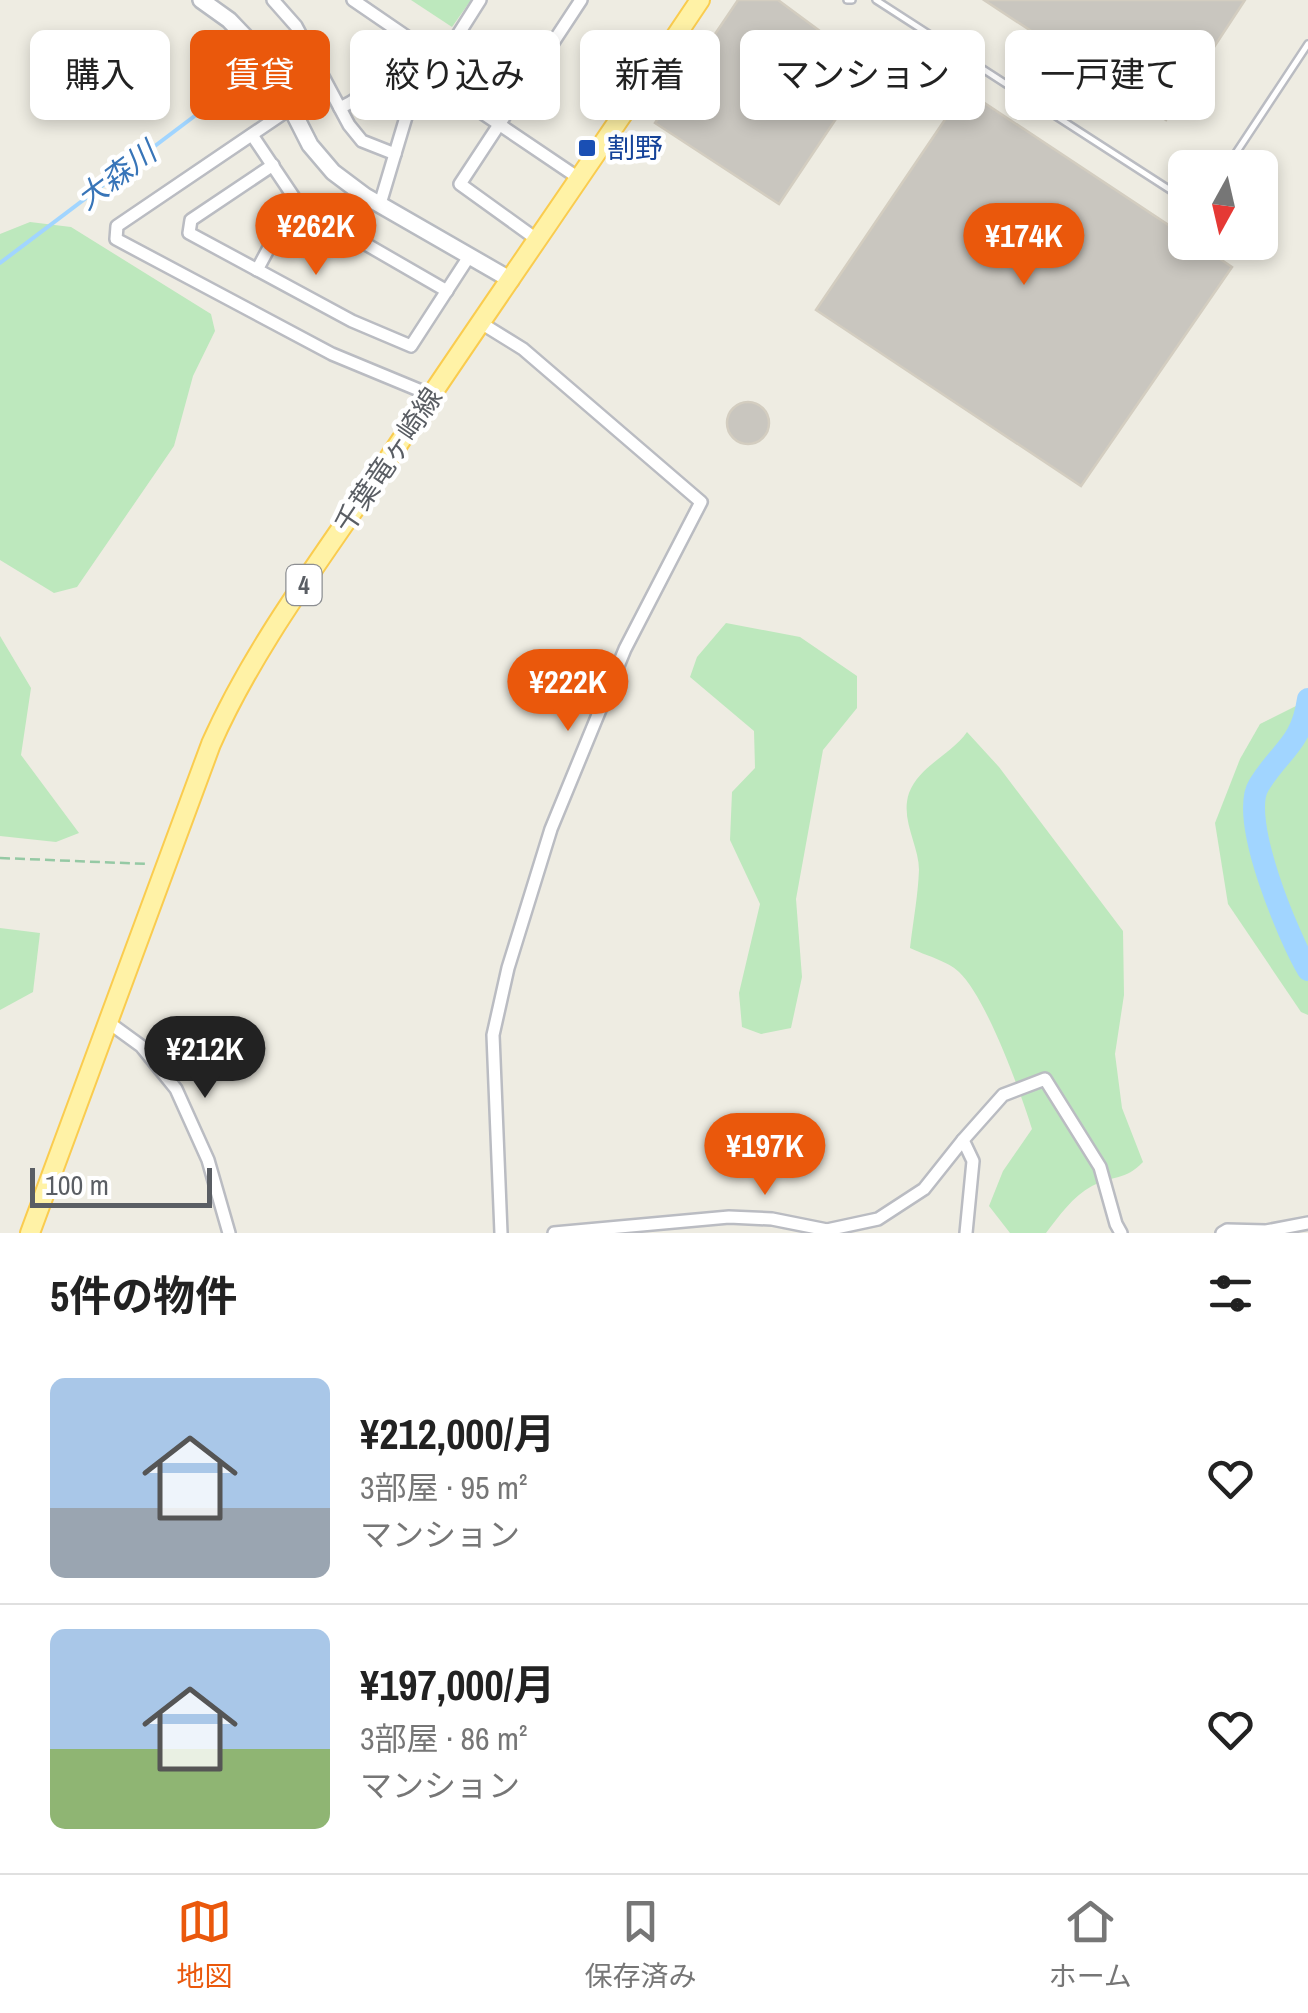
<!DOCTYPE html>
<html lang="ja">
<head>
<meta charset="utf-8">
<style>
	:root { --surface:#fff; --page:#f2f2f2; --text:#222; --muted:#767676; --line:#e0e0e0; --accent:#ea580c }
	body { margin:0; font-family:"Archivo Narrow","Noto Sans JP",sans-serif; background:var(--page); color:var(--text); height:100vh; display:flex; flex-direction:column; font-size:38px; white-space:nowrap }
	* { box-sizing:border-box; margin:0 }
	p { font-size:32px; color:var(--muted) }
	.icon { flex:none; width:55px; height:55px; fill:none; stroke:currentColor; stroke-width:2; stroke-linecap:round; stroke-linejoin:round }
	.map { position:relative; height:1233px; overflow:hidden }
	.drawer { display:flex; flex-direction:column; background:var(--surface); flex:1 }
	.drawer>* { flex:none }
	.hud { position:absolute; left:30px; top:30px; width:1250px; height:90px; display:flex; gap:20px }
	.needle { width:65px; rotate:188deg }
	.fabs { position:absolute; left:1168px; top:150px; display:grid; gap:20px }
	.fabs a { display:grid; place-items:center; width:110px; height:110px; border-radius:15px; background:var(--surface); box-shadow:0 5px 15px #0003; font-size:50px }
	.scale { position:absolute; left:30px; bottom:25px; width:182px; box-sizing:border-box; padding-left:10px; border:5px solid #5a5e64; border-top:0; font-size:28px; line-height:35px; white-space:nowrap; color:#5a5e64; -webkit-text-stroke:8px #fff; paint-order:stroke }
	.price { position:absolute; translate:-50% -85px; padding:0 22px; border-radius:35px; background:var(--accent); color:#fff; font-size:32px; line-height:65px; filter:drop-shadow(0 2px 5px #0008) }
	.price::after { content:''; position:absolute; left:50%; top:60px; width:30px; height:22px; margin-left:-15px; background:inherit; clip-path:polygon(0 0,100% 0,50% 100%) }
	.price.current { background:#222; color:#fff }
	ul { padding:0; list-style:none }
	li { display:flex; align-items:center; gap:30px; height:250px; padding:0 50px }
	li+li { border-top:2px solid var(--line) }
	li span { display:grid; place-items:center; flex:none; width:280px; height:200px; border-radius:15px; color:#555 }
	li>.icon { margin-inline-start:auto }
	span .icon { width:120px; height:120px; fill:#fffc; stroke-width:1 }
	li b { font-size:42px }
	h2 { display:flex; justify-content:space-between; align-items:center; height:120px; padding:0 50px; font-size:42px }
	.chip { padding:0 35px; border-radius:15px; background:var(--surface); box-shadow:0 5px 15px #0003; font-size:35px; line-height:90px }
	.chip.current { background:var(--accent); color:#fff }
	.dock { display:flex; justify-content:space-around; align-items:center; height:140px; border-top:2px solid var(--line); background:var(--surface); font-size:28px; color:var(--muted) }
	.dock a { display:grid; justify-items:center; gap:5px }
	.dock .current { color:var(--accent) }
	.map>svg:first-child { display:block }
</style>
</head>
<body>
<div class="map">
<svg width="1308" height="1233" viewBox="0 0 1308 1233">
	<rect width="100%" height="100%" fill="#eeece2"/>
	<g fill="#bde8bd">
		<polygon points="411,0 471,0 452,27"/>
		<polygon points="30,222 71,227 211,314 215,331 193,376 174,446 77,587 54,593 0,560 0,234"/>
		<polygon points="726,623 800,637 857,676 857,708 823,750 796,899 802,977 791,1028 761,1034 742,1027 739,993 760,904 730,840 732,792 755,768 754,731 690,677 697,657"/>
		<polygon points="0,636 31,688 21,755 79,833 56,842 0,836"/>
		<polygon points="1308,700 1308,1015 1301,1012 1228,904 1215,823 1240,759 1260,724"/>
		<path d="M967,732L999,767L1123,931L1124,995L1115,1054L1122,1108L1143,1162C1125,1181 1113,1175 1092,1186C1073,1196 1059,1216 1046,1233H1010L989,1206L1003,1171L1032,1129C1021,1093 986,997 959,972C948,961 924,955 910,948C913,922 918,896 919,870C919,845 900,820 909,793C920,765 951,755 967,732Z"/>
		<polygon points="0,928 40,933 33,992 0,1010"/>
	</g>
	<g fill="none" stroke-linecap="round" stroke-linejoin="round">
		<polyline stroke="#a1d5ff" stroke-width="4" points="0,263 233,87"/>
		<path stroke="#a1d5ff" stroke-width="22" d="M1308,699C1301,746 1281,749 1259,785C1238,818 1289,938 1308,970"/>
	</g>
	<g fill="#c9c6bf" stroke="#d3cdc0" stroke-width="2.5">
		<polygon points="738,0 778,0 870,68 779,204 655,123"/>
		<polygon points="984,0 1245,0 1166,120"/>
		<polygon points="965,90 1185,236 1185,242 1195,242 1232,267 1081,486 816,310"/>
		<circle cx="748" cy="423" r="21"/>
	</g>
	<g fill="none" stroke-linecap="round" stroke-linejoin="round">
		<defs>
			<g id="lane">
				<polyline points="847,0 852,0"/>
				<polyline points="876,0 1178,195 1185,196"/>
				<polyline points="1226,168 1308,44"/>
			</g>
			<g id="street">
				<polyline points="273,0 296,26 349,125 362,141 395,154"/>
				<polyline points="429,77 580,179"/>
				<polyline points="291,108 117,226 116,239 332,354 431,395"/>
				<path d="M340,108C374,92 389,69 410,39L353,0"/>
				<polyline points="252,135 295,199 312,213 447,291"/>
				<polyline points="273,165 191,220 189,233 352,321 411,346 470,255"/>
				<polyline points="380,204 406,117 480,0"/>
				<polyline points="539,241 460,184 581,0"/>
				<polyline points="257,270 295,199"/>
				<polyline points="481,323 523,349 701,502 625,649 551,829 508,968 493,1035 501,1233"/>
				<polyline points="108,1022 141,1046 176,1089 208,1160 229,1233"/>
				<polyline points="554,1233 729,1217 772,1219 827,1230 878,1219 924,1189 963,1140"/>
				<polyline points="966,1233 973,1161 963,1140 1003,1095 1045,1079 1100,1167 1116,1224 1121,1233"/>
				<polyline points="1222,1233 1227,1230 1266,1231 1308,1223"/>
			</g>
			<polyline id="secondary" points="201,0 229,20 254,46 277,80 310,145 333,172 365,196 511,280"/>
			<path id="primary" d="M30,1233L211,744C253,649 317,565 375,479C482,318 593,160 700,0"/>
		</defs>
		<use href="#lane" stroke="#babcc2" stroke-width="10"/>
		<use href="#street" stroke="#babcc2" stroke-width="16"/>
		<use href="#secondary" stroke="#b8bbc1" stroke-width="20"/>
		<use href="#primary" stroke="#facc4f" stroke-width="22"/>
		<polyline stroke="#95c9a4" stroke-width="2.5" stroke-dasharray="10 5" stroke-linecap="butt" points="0,858 148,864"/>
		<use href="#lane" stroke="#fff" stroke-width="5"/>
		<use href="#street" stroke="#fff" stroke-width="11"/>
		<use href="#secondary" stroke="#fff" stroke-width="15"/>
		<use href="#primary" stroke="#fff2a6" stroke-width="18"/>
	</g>
	<rect fill="#1a4fb4" stroke="#fff" stroke-width="4" x="577" y="138" width="20" height="20" rx="5"/>
	<g text-anchor="middle" dominant-baseline="central" stroke-width="9" stroke-linejoin="round" paint-order="stroke">
		<rect fill="#fff" stroke="#8c8e92" stroke-width="2.5" x="286.5" y="565" width="35" height="40" rx="8"/>
		<g font-size="25" font-weight="bold" fill="#5a5e64">
			<text x="304" y="585">4</text>
		</g>
		<g font-size="28" fill="#164399" stroke="#fff" text-anchor="start">
			<text x="607" y="148">割野</text>
		</g>
		<g font-size="28" fill="#5a5e64" stroke="#fff">
			<text transform="translate(388 460) rotate(-56)">千葉竜ヶ崎線</text>
		</g>
		<g font-size="30" font-style="italic" fill="#3875b8" stroke="#fff">
			<text transform="translate(116 175) rotate(-37)">大森川</text>
		</g>
	</g>
</svg>
<div class="fabs">
<a><svg class="needle" viewBox="-14 -14 28 28"><path d="M0-13l5 13h-10z" fill="#e53935"/><path d="M0 13l5-13h-10z" fill="#767676"/></svg></a>
</div>
<div class="scale">100 m</div>
<b class="price" style="left:316px;top:278px">¥262K</b>
<b class="price" style="left:1024px;top:288px">¥174K</b>
<b class="price" style="left:568px;top:734px">¥222K</b>
<b class="price current" style="left:205px;top:1101px">¥212K</b>
<b class="price" style="left:765px;top:1198px">¥197K</b>
<div class="hud">
<a class="chip">購入</a>
<a class="chip current">賃貸</a>
<a class="chip">絞り込み</a>
<a class="chip">新着</a>
<a class="chip">マンション</a>
<a class="chip">一戸建て</a>
</div>
</div>
<section class="drawer">
<h2>5件の物件<svg class="icon" aria-label="filters" viewBox="0 0 24 24"><path d="M4 7h16M4 17h16"/><circle cx="9" cy="7" r="2"/><circle cx="15" cy="17" r="2"/></svg></h2>
<ul>
<li><span style="background:linear-gradient(#a9c7e8 65%,#9aa5b1 0)"><svg class="icon" aria-label="home" viewBox="0 0 24 24"><path d="M3 11l9-7 9 7M6 9v11h12V9"/></svg></span><div><b>¥212,000/月</b><p>3部屋 · 95 m²</p><p>マンション</p></div><svg class="icon" aria-label="heart" viewBox="0 0 24 24"><path d="M12 20l-8-8c-3-5 5-10 8-4 3-6 11-1 8 4z"/></svg></li>
<li><span style="background:linear-gradient(#a9c7e8 60%,#8fb573 0)"><svg class="icon" aria-label="home" viewBox="0 0 24 24"><path d="M3 11l9-7 9 7M6 9v11h12V9"/></svg></span><div><b>¥197,000/月</b><p>3部屋 · 86 m²</p><p>マンション</p></div><svg class="icon" aria-label="heart" viewBox="0 0 24 24"><path d="M12 20l-8-8c-3-5 5-10 8-4 3-6 11-1 8 4z"/></svg></li>
</ul>
</section>
<nav class="dock">
<a class="current"><svg class="icon" aria-label="map" viewBox="0 0 24 24"><path d="M3 6l6-2 6 2 6-2v14l-6 2-6-2-6 2zM9 4v14M15 6v14"/></svg>地図</a>
<a><svg class="icon" aria-label="saved" viewBox="0 0 24 24"><path d="M7 4h10v16l-5-4-5 4z"/></svg>保存済み</a>
<a><svg class="icon" aria-label="home" viewBox="0 0 24 24"><path d="M3 11l9-7 9 7M6 9v11h12V9"/></svg>ホーム</a>
</nav>
</body>
</html>
